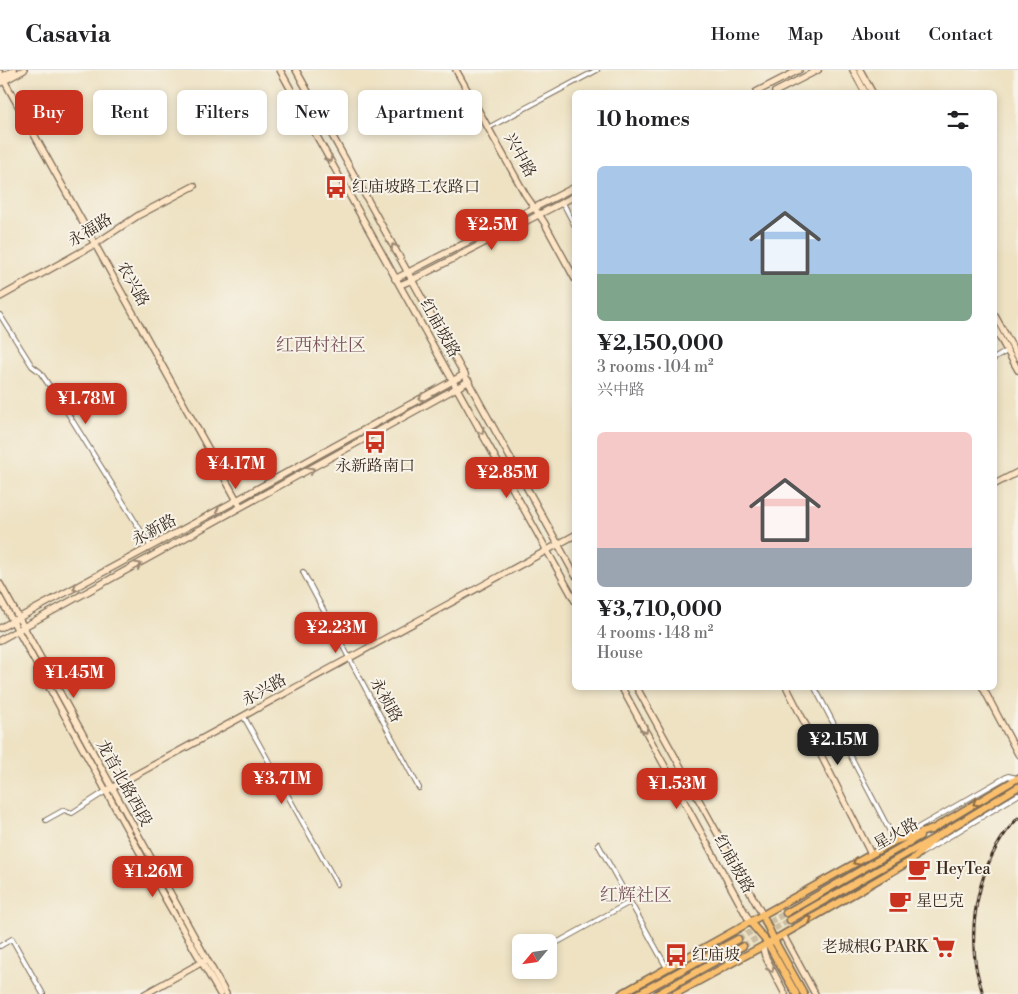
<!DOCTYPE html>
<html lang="en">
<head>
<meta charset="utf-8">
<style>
	:root { --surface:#fff; --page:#f2f2f2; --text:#202124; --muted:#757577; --line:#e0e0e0; --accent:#c8321e }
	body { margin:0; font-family:"Libre Bodoni","Noto Serif SC",serif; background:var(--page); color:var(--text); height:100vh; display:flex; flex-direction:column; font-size:19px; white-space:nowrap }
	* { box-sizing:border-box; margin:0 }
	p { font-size:16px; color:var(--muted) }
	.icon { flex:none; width:28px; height:28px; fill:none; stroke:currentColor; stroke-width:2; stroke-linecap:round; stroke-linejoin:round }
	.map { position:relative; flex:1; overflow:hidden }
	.sheet { position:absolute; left:572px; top:20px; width:425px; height:600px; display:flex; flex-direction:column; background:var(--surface); border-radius:8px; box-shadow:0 2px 8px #0003 }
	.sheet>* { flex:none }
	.guide { position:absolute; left:15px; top:20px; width:475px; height:45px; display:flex; gap:10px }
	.needle { width:32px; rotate:241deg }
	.controls { position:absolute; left:512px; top:864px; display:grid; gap:10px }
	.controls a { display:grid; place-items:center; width:45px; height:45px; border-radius:8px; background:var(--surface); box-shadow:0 2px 8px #0003; font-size:25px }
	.price { position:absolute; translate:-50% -42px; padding:0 11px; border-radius:10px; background:var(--accent); color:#fff; font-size:16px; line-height:32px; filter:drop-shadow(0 1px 2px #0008) }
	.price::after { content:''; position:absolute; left:50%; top:30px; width:15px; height:11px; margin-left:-8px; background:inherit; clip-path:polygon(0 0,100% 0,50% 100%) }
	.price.on { background:#222; color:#fff }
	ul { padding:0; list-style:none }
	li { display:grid; align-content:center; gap:10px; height:265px; padding:0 25px }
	li span { display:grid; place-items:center; height:155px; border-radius:8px; color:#555 }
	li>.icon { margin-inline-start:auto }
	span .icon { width:90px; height:90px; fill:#fffc; stroke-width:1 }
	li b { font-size:21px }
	h2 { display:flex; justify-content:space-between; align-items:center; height:60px; padding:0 25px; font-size:21px }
	.tag { padding:0 18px; border-radius:8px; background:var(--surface); box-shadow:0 2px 8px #0003; font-size:18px; line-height:45px }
	.tag.on { background:var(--accent); color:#fff }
	header { display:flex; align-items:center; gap:30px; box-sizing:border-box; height:70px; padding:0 25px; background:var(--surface); border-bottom:1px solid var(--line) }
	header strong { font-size:24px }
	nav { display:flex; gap:28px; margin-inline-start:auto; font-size:18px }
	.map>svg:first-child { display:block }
</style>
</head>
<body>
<header>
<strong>Casavia</strong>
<nav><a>Home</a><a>Map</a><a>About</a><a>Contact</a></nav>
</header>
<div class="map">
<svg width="1018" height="924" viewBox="0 0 1018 924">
	<rect width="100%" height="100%" fill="#f7f3e8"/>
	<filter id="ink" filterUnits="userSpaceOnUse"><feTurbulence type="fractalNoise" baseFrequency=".02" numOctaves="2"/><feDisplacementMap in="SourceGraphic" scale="10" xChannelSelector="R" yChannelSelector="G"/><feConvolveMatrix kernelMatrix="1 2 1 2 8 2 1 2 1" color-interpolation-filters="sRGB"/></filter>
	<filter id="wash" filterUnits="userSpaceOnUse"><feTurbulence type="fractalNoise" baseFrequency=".0096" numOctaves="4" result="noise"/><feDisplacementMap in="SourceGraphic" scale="20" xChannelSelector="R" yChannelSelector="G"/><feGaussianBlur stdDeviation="1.12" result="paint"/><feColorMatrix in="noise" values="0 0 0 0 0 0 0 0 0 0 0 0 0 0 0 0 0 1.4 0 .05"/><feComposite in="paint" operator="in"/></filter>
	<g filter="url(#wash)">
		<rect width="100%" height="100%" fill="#eee2c3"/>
	</g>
	<g filter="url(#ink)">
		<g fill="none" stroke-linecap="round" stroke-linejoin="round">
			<g stroke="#cabda2" stroke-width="6" stroke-dasharray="6 3" stroke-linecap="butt">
				<polyline points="738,869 786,843"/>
				<polyline points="743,876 790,850"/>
			</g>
			<defs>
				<g id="street">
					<polyline points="488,58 597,0"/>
					<polyline points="563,133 575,156"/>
					<polyline points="0,245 32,296 40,302 67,342 151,477"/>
					<polyline points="995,288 1007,281"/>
					<polyline points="303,502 419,718"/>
					<polyline points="815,618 895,771"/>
					<polyline points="244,647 337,814"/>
					<polyline points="46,750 64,740 72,743 106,721"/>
					<polyline points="905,765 1008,706 1017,708"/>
					<polyline points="598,774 667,898"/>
					<polyline points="922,783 1018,725"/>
					<polyline points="0,876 12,869 43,924"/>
					<polyline points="549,877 630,832"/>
				</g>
				<g id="secondary">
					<polyline points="280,0 575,531"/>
					<polyline points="296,0 575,505"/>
					<polyline points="456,0 525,124 544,152 575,209"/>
					<polyline points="853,0 865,22"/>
					<polyline points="860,0 872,22"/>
					<polyline points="0,3 239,434"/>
					<polyline points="0,8 14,0"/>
					<polyline points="0,13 24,0"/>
					<polyline points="756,22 799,0"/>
					<polyline points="775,22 818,0"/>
					<polyline points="395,209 575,117"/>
					<polyline points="400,215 412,210 575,126"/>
					<polyline points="0,227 95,174 139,145 194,116"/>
					<polyline points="995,246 1018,287"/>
					<polyline points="995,259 1018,300"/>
					<polyline points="995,414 1018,402"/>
					<polyline points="0,514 226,924"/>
					<polyline points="0,528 166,830 220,924"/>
					<polyline points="0,558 237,430 465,304"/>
					<polyline points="0,570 469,311"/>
					<polyline points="622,618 750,852"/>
					<polyline points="637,618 762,844"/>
					<polyline points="787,618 871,784"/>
					<polyline points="983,618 1018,684"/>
					<polyline points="106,721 575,465"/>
					<polyline points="783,865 815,924"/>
					<polyline points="766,874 763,878 765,886 785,924"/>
					<polyline points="145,924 204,891"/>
				</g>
				<g id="primary">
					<polyline points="931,760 1018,708"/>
					<polyline points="786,843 920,766"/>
					<polyline points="762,844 774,870 804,924"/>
					<polyline points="790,850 936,767 1018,717"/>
					<polyline points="750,852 767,872 796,924"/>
					<polyline points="621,924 895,771 933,759"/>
					<polyline points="638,924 738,869"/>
					<polyline points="657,924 743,876"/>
					<polyline points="675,924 774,870 912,790 936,767"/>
				</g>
			</defs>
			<use href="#street" stroke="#7a6a58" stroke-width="6"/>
			<use href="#secondary" stroke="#7a6a58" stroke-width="8"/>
			<use href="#primary" stroke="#7a6a58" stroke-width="9"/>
			<use href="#street" stroke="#fff" stroke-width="4"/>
			<use href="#secondary" stroke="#fde5c5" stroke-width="5.5"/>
			<use href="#primary" stroke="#f9bf6d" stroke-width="6"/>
			<defs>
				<path id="rail" d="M983,924C980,913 976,902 975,890C969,842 983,784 1018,748"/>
			</defs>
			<use href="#rail" stroke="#3b2a1e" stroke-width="3"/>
			<use href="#rail" stroke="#f7f3e8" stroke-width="1" stroke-dasharray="4" stroke-linecap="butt"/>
		</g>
		<defs><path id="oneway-chevron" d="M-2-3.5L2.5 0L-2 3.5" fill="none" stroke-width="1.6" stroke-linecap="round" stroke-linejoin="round" transform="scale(1.25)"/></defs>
		<g stroke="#9c8872">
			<use href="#oneway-chevron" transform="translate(329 89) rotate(61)"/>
			<use href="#oneway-chevron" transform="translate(394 177) rotate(-119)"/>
			<use href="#oneway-chevron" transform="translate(422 328) rotate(151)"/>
			<use href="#oneway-chevron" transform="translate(481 361) rotate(61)"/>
			<use href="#oneway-chevron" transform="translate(311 400) rotate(-29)"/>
			<use href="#oneway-chevron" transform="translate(219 441) rotate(152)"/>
			<use href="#oneway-chevron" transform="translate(138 495) rotate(-29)"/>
			<use href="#oneway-chevron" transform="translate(76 518) rotate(152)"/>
			<use href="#oneway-chevron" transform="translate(645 660) rotate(61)"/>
			<use href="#oneway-chevron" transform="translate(771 899) rotate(62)"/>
		</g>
		<g stroke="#906d42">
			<use href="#oneway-chevron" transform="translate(976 733) rotate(149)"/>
			<use href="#oneway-chevron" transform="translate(856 792) rotate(151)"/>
			<use href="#oneway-chevron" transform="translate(809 849) rotate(-30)"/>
		</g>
	</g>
	<defs>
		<symbol id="bus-bare" viewBox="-9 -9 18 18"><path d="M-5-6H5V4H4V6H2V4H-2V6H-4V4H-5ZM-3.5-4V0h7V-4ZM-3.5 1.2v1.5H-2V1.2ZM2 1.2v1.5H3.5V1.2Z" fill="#c8321e" stroke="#f7f3e8" stroke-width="2.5" paint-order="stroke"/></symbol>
		<symbol id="cafe-bare" viewBox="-9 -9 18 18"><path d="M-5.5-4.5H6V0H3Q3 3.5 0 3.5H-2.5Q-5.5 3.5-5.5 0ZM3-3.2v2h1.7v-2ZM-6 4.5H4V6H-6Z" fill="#c8321e" stroke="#f7f3e8" stroke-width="2.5" paint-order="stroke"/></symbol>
		<symbol id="supermarket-bare" viewBox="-9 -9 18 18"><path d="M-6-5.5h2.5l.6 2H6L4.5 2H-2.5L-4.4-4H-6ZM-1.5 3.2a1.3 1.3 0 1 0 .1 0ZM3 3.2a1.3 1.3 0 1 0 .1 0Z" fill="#c8321e" stroke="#f7f3e8" stroke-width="2.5" paint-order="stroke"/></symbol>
	</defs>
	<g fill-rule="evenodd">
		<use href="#bus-bare" x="320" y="101" width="32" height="32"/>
		<use href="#bus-bare" x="359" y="356" width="32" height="32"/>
		<use href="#cafe-bare" x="903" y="783" width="32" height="32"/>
		<use href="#cafe-bare" x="884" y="815" width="32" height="32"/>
		<use href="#supermarket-bare" x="928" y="861" width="32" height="32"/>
		<use href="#bus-bare" x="660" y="869" width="32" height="32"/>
	</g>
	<g text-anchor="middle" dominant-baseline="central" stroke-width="4" stroke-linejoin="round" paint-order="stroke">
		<g font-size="16" fill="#3b2a1e" stroke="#f7f3e8">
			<text transform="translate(520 85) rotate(61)">兴中路</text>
			<text transform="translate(90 160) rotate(-31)">永福路</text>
			<text transform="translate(133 214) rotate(61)">农兴路</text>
			<text transform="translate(440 258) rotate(61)">红庙坡路</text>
			<text transform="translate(154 460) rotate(-28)">永新路</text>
			<text transform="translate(264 620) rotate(-29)">永兴路</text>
			<text transform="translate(386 630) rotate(61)">永祯路</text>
			<text transform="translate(124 713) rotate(61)">龙首北路西段</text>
			<text transform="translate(896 764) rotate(-29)">星火路</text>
			<text transform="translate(734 794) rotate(61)">红庙坡路</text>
		</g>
		<g font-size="16" fill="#3b2a1e" stroke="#f7f3e8" text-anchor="start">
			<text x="352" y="117">红庙坡路工农路口</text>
			<text x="375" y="396" text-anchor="middle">永新路南口</text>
			<text x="936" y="799">HeyTea</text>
			<text x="916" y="831">星巴克</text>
			<text x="928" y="877" text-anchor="end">老城根G PARK</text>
			<text x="692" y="885">红庙坡</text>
		</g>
		<g font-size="18" fill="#7b555c" stroke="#f7f3e8">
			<text x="321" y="275">红西村社区</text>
			<text x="636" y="825">红辉社区</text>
		</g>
	</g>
</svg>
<div class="controls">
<a><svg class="needle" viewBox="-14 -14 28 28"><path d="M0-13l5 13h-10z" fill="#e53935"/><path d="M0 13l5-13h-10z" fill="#757577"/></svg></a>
</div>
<b class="price" style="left:492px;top:181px">¥2.5M</b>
<b class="price" style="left:86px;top:355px">¥1.78M</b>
<b class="price" style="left:236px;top:420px">¥4.17M</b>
<b class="price" style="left:507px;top:429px">¥2.85M</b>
<b class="price" style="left:336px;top:584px">¥2.23M</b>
<b class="price" style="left:74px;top:629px">¥1.45M</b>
<b class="price on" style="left:838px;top:696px">¥2.15M</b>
<b class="price" style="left:282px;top:735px">¥3.71M</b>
<b class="price" style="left:677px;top:740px">¥1.53M</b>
<b class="price" style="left:153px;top:828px">¥1.26M</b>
<div class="guide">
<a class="tag on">Buy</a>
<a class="tag">Rent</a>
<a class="tag">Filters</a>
<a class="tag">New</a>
<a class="tag">Apartment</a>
</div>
<section class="sheet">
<h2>10 homes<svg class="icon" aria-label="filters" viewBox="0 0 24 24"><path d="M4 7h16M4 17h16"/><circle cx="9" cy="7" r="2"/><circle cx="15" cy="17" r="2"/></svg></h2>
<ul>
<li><span style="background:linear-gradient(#a9c7e8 70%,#7fa58c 0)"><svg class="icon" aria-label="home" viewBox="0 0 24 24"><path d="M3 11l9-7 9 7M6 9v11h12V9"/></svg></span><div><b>¥2,150,000</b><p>3 rooms · 104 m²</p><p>兴中路</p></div></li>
<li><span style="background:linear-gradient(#f6c9c9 75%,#9aa5b1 0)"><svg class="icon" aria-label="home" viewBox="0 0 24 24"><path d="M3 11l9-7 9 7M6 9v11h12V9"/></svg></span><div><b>¥3,710,000</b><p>4 rooms · 148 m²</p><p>House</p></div></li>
</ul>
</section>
</div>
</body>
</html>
